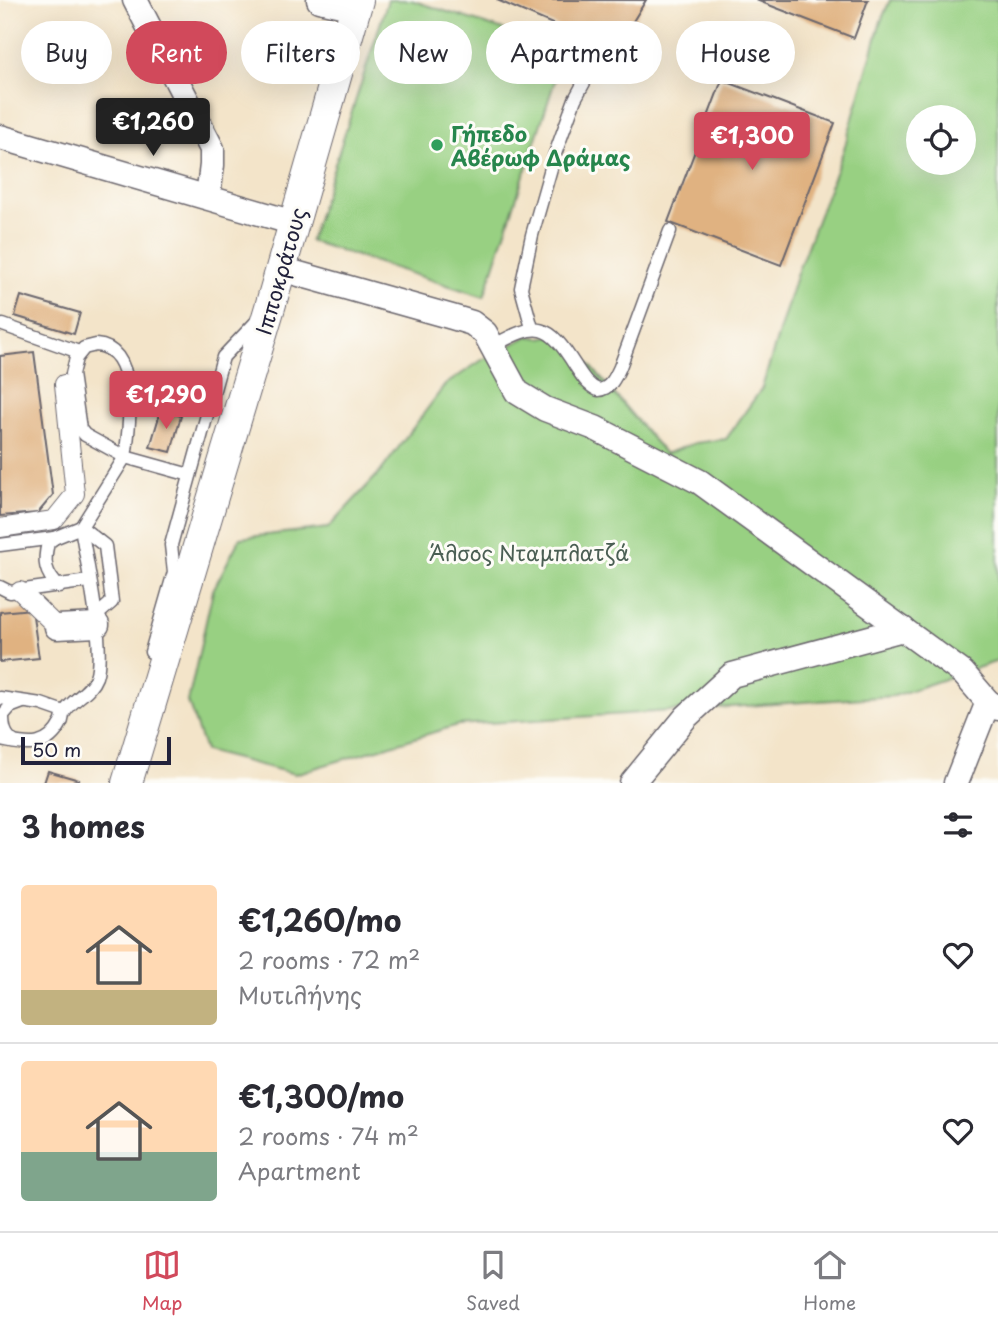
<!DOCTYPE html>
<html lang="en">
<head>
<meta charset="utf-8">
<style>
	:root { --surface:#fff; --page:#f2f2f3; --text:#2b2b33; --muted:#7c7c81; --line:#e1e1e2; --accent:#d1495b }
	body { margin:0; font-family:"Playpen Sans",sans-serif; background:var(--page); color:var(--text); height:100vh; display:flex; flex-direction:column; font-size:26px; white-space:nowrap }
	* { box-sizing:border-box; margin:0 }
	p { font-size:23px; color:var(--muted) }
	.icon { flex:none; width:38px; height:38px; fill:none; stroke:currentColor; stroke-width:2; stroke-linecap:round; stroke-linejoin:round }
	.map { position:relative; height:783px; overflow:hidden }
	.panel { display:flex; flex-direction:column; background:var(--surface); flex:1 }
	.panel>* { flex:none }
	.top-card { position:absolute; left:21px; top:21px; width:957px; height:63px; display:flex; gap:14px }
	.buttons { position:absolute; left:906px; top:105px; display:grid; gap:14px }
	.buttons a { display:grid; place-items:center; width:70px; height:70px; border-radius:50%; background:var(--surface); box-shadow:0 7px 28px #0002; font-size:35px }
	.scale { position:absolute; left:21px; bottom:18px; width:150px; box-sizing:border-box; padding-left:7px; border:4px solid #22223b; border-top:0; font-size:19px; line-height:24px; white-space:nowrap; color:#22223b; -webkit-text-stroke:5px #fdfcf7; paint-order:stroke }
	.price { position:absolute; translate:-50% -60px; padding:0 16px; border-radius:7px; background:var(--accent); color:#fff; font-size:23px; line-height:46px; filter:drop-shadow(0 2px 4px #0008) }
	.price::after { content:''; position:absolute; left:50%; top:42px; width:21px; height:16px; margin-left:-10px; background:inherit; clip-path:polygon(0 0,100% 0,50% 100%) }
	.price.current { background:#222; color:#fff }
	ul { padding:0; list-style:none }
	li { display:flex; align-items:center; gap:21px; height:175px; padding:0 21px }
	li+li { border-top:2px solid var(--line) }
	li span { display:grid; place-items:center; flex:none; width:196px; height:140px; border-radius:7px; color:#555 }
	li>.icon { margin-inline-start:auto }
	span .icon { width:84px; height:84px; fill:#fffc; stroke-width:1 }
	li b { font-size:30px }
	h2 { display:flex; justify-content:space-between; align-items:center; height:84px; padding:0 21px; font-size:30px }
	.chip { padding:0 24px; border-radius:32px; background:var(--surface); box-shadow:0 7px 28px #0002; font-size:24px; line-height:63px }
	.chip.current { background:var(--accent); color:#fff }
	.tabs { display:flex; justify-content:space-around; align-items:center; height:98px; border-top:2px solid var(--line); background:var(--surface); font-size:19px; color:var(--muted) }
	.tabs a { display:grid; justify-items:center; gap:4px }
	.tabs .current { color:var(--accent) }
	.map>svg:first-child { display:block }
</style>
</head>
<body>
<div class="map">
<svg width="998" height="783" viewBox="0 0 998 783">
	<rect width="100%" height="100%" fill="#fdfcf7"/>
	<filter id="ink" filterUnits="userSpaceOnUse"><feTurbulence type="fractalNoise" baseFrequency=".0143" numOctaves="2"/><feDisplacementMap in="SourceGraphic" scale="14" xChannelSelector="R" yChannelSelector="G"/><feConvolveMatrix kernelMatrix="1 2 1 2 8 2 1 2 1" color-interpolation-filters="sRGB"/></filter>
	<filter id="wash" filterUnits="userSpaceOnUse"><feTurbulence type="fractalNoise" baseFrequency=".00686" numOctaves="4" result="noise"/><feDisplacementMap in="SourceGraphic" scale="28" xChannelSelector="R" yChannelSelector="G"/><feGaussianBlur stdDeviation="1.57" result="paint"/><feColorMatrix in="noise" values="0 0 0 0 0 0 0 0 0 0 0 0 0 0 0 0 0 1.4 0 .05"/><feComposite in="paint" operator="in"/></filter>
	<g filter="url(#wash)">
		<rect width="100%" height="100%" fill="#f3e4c9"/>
		<g fill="#98d082" stroke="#5d795e" stroke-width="2" fill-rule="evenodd">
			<polygon points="388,0 411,0 565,50 484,297 310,241"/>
			<path d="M890,0H998V661L894,696L458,725L295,774L205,751L188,702L213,590L240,538L328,528L381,471L445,385L482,360L528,336L540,338L563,333L665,454L695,443L726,439L762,388L797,273L844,149L881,21ZM919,117H964V163H919Z"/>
		</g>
		<g id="blocks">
			<g fill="#e0b281">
				<polygon points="497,0 646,0 615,51"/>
				<polygon points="756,0 868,0 854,38"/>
				<polygon points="722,80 835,123 781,265 668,222"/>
				<polygon points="21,296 80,313 74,334 15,316"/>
				<polygon points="34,352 53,495 38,513 0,516 0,356"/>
				<polygon points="161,410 181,416 171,452 150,447"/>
				<polygon points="32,609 39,658 0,662 0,612"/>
				<polygon points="48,771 79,780 78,783 44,783"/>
			</g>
		</g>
	</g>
	<g filter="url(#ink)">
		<use href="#blocks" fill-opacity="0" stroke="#6b666d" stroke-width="2"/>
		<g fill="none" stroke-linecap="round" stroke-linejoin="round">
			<defs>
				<g id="service">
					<polyline points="3,325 79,352"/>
					<polyline points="532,328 521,288 532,235 555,154 575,99 604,46"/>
					<path d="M96,345C139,348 130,426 125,457L85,435L80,429L72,374L76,358L84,348Z"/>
					<path d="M493,346C538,321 548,322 576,367C582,376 587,385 598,390C610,389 615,378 620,367L670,231"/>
					<path d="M54,538L48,543C43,562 45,573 59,587"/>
					<polyline points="0,545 54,538 81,527 105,546 112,602 95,617"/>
					<polyline points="0,587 10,592 89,581"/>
					<polyline points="151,652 174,572 171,545 223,357 258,320"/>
					<polyline points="0,698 41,704 64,712"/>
					<path d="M0,740C25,744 46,752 61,723C63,720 62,716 64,713C72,699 90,693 96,677C106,647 86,561 81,527L125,457L190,475"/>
					<path d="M14,742C4,735 3,726 3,715L10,707L23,702"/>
				</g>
				<g id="pedestrian">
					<polyline points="0,528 54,520 75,494 64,384"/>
					<polyline points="20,591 57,627"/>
				</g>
				<g id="minor">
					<polyline points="135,0 212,149 212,165 208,197"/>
					<polyline points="319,0 355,8"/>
					<polyline points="0,137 294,223"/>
					<polyline points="281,269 452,317 472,323 485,333 517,392 545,409 595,428 700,482 963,673 988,702 998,708"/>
					<polyline points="57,627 97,625"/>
					<polyline points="632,783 686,717 732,675 903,629"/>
					<polyline points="956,783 988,702"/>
				</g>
				<polyline id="tertiary" points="127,783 270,307 358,0"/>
			</defs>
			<use href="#service" stroke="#6b666d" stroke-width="15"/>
			<use href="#pedestrian" stroke="#6b666d" stroke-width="20"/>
			<use href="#minor" stroke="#6b666d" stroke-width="27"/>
			<use href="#tertiary" stroke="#6b666d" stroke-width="32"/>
			<use href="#service" stroke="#fff" stroke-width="12"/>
			<use href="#pedestrian" stroke="#fff" stroke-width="18"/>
			<use href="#minor" stroke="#fff" stroke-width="24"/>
			<use href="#tertiary" stroke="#fff" stroke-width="30"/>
		</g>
	</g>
	<circle fill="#2e9e5b" stroke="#fdfcf7" stroke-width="2.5" cx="437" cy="145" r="7"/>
	<g text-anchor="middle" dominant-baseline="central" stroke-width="6" stroke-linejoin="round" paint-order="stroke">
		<g font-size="21" font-weight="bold" fill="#27864d" stroke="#fdfcf7" text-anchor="start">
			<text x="451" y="133">Γήπεδο<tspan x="451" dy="24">Αβέρωφ Δράμας</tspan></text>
		</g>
		<g font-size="21" fill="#22223b" stroke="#fdfcf7">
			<text transform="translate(280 271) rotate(-74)">Ιπποκράτους</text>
		</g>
		<g font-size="21" fill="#4b5f54" stroke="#fdfcf7">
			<text x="529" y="552">Άλσος Νταμπλατζά</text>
		</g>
	</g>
</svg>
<div class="buttons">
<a><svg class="icon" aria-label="locate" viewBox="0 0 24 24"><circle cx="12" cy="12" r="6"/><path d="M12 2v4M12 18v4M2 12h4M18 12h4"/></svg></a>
</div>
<div class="scale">50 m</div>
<b class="price current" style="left:153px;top:158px">€1,260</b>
<b class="price" style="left:752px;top:172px">€1,300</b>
<b class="price" style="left:166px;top:431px">€1,290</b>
<div class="top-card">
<a class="chip">Buy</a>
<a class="chip current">Rent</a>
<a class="chip">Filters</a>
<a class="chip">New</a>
<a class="chip">Apartment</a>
<a class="chip">House</a>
</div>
</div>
<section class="panel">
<h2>3 homes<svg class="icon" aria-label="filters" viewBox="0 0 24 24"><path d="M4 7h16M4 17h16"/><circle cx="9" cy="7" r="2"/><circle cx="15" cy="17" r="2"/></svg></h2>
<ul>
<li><span style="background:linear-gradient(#ffd9b3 75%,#c2b280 0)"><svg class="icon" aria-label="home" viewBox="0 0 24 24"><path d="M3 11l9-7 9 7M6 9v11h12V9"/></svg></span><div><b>€1,260/mo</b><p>2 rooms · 72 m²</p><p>Μυτιλήνης</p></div><svg class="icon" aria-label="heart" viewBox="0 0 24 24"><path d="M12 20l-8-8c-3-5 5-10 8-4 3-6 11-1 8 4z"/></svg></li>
<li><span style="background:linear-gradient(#ffd9b3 65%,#7fa58c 0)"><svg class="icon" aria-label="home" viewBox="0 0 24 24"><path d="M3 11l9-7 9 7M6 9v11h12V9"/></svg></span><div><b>€1,300/mo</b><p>2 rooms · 74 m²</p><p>Apartment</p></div><svg class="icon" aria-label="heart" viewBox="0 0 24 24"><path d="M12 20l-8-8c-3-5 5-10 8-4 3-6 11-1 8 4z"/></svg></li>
</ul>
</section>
<nav class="tabs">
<a class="current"><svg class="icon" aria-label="map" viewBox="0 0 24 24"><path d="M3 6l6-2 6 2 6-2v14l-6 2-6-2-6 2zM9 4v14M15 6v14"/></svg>Map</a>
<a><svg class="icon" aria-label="saved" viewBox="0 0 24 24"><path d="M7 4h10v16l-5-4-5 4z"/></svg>Saved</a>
<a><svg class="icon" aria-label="home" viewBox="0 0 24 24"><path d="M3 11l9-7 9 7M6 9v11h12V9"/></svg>Home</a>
</nav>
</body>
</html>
